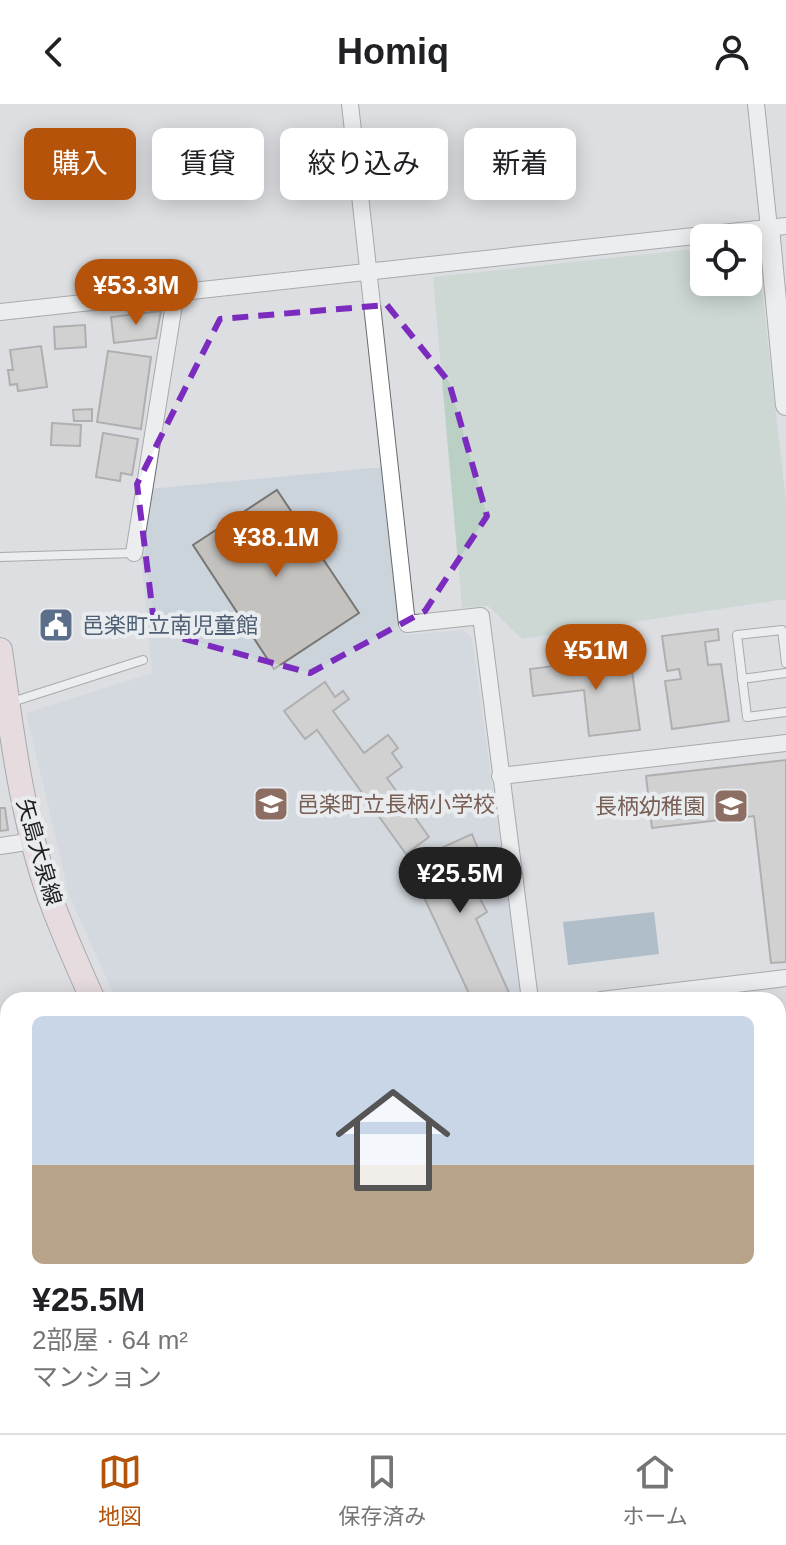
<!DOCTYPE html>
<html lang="ja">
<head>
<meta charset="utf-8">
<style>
	:root { --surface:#fff; --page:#f6f6f6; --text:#202124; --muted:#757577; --line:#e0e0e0; --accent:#b45309 }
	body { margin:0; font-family:Helvetica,"Noto Sans JP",sans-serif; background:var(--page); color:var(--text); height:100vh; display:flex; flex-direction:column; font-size:30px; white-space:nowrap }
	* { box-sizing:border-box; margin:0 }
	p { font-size:26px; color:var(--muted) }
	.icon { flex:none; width:44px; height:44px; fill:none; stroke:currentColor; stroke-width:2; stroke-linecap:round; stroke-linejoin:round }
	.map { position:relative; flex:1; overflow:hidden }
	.panel { position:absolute; left:0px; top:888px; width:786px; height:442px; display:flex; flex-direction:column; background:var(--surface); border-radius:24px 24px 0 0; box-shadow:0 4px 20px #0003 }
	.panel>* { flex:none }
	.banner { position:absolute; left:24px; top:24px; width:738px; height:72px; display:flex; gap:16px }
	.controls { position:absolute; left:690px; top:120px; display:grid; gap:16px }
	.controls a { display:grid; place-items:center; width:72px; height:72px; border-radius:12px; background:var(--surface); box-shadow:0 4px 20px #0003; font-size:40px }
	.price { position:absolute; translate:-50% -68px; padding:0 18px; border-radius:28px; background:var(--accent); color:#fff; font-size:26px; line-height:52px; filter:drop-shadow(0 2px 4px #0008) }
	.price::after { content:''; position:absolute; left:50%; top:48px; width:24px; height:18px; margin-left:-12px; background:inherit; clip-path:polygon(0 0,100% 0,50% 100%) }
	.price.current { background:#222; color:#fff }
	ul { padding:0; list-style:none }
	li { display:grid; align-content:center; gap:16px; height:424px; padding:0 32px }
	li+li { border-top:2px solid var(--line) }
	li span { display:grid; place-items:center; height:248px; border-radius:12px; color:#555 }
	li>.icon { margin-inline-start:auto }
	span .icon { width:144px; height:144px; fill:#fffc; stroke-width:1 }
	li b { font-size:34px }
	.chip { padding:0 28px; border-radius:12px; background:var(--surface); box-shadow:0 4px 20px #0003; font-size:28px; line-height:72px }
	.chip.current { background:var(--accent); color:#fff }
	header { display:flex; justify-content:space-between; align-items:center; height:104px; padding:0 32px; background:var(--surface); font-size:36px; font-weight:800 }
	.dock { display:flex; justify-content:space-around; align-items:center; height:112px; border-top:2px solid var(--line); background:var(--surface); font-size:22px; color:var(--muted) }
	.dock a { display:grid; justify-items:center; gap:4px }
	.dock .current { color:var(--accent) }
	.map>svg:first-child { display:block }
</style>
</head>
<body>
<header><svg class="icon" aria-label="back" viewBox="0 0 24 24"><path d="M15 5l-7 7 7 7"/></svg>Homiq<svg class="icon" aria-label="person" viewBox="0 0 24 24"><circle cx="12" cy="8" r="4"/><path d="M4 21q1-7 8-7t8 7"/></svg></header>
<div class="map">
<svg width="786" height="1329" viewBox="0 0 786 1329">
	<rect width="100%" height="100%" fill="#dcdee1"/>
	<polygon fill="#cbd3db" points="384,363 403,528 406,531 463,526 472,534 522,896 116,896 69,791 26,609 152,569 141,452 149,385"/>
	<polygon fill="#bbd0c4" points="748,139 758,150 786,398 786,495 522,535 488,502 462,504 433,173 704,144 704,178 748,178"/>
	<polygon fill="#7898ab" points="654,808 659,850 568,861 563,818"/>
	<g fill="#c4c2bf" stroke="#797774" stroke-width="2">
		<polygon points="161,207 156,234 114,239 111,213"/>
		<polygon points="85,221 86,243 55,245 54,223"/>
		<polygon points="41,242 47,283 18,287 17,280 10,281 8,266 13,266 10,246"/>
		<polygon points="108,247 151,253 141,325 97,318"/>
		<polygon points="92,305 92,317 74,317 73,306"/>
		<polygon points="52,319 81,321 80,342 51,341"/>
		<polygon points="103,329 138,335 132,371 121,369 120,377 96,373"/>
		<polygon points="277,386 359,509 274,565 193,441"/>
		<polygon points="718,525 719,536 705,538 708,561 721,560 729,617 672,625 665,577 681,575 679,565 667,567 662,532"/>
		<polygon points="630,552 640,626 589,632 584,586 533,592 530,565"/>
		<polygon points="325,578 335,593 343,587 349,595 333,607 364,649 388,631 398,644 392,649 402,663 387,674 429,733 406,750 317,626 305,635 284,607"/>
		<polygon points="786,656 786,858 771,859 754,712 652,724 646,672"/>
		<polygon points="0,704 5,704 8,726 0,727"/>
		<polygon points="472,730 485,763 458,775 467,793 476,787 487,808 476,815 510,891 498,896 472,896 408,759"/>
	</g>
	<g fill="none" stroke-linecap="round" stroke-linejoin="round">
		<defs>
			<g id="service">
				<polyline points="0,453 134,449"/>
				<polyline points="786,559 782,526 737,531 747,613 786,608"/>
				<polyline points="742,575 786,569"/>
				<polyline points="12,598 143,556"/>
				<polyline points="531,1322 532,1329"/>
			</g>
			<g id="minor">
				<polyline points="350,0 407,520 481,512 530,896"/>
				<polyline points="756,0 769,124"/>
				<polyline points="0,208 786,122"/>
				<polyline points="134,449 176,188"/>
				<polyline points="500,672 786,639"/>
				<polyline points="0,742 33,737"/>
				<polyline points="601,896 786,874"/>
			</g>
			<g id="tertiary">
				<polyline points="769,124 786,301"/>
				<polyline points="0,1258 8,1258"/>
				<polyline points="778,1290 786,1290"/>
			</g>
			<g id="secondary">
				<path d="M0,546C11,625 21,706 46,782C59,821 76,858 93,896"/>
				<polyline points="286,1322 289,1329"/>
			</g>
		</defs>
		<use href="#service" stroke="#686a6c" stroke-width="10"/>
		<use href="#minor" stroke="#686a6c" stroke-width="18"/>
		<use href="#tertiary" stroke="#686a6c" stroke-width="22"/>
		<use href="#secondary" stroke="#686a6c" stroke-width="26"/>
		<use href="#service" stroke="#fff" stroke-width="8"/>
		<use href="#minor" stroke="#fff" stroke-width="16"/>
		<use href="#tertiary" stroke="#fff" stroke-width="20"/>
		<use href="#secondary" stroke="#f1d9dd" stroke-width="24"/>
	</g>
	<path d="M0 0H786V1329H0ZM387,201L449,278L487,412L425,507L310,569L155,527L137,380L220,215Z" fill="#dcdee1" fill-opacity=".55" fill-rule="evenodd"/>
	<path fill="none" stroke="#7b2cbf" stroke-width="6" stroke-dasharray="16 10" stroke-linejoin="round" d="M387,201L449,278L487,412L425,507L310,569L155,527L137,380L220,215Z"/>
	<defs>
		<symbol id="civic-square" viewBox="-11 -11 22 22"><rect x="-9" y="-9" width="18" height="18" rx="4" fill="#5c6f8a" stroke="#e9ecee"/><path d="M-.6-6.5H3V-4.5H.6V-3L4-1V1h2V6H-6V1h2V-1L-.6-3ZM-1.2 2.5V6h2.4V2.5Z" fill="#fff"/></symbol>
		<symbol id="school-square" viewBox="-11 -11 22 22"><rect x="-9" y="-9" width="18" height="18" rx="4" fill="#8d6e63" stroke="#e9ecee"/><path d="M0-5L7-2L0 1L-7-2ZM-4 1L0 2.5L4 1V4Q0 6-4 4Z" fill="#fff"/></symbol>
	</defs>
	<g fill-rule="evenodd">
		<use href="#civic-square" x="36" y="501" width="40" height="40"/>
		<use href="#school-square" x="251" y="680" width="40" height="40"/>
		<use href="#school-square" x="711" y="682" width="40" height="40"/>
	</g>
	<g text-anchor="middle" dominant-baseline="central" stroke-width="8" stroke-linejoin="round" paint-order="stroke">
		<g font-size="22" fill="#4e5e75" stroke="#e9ecee" text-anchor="start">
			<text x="82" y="521">邑楽町立南児童館</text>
		</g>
		<g font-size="22" fill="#785e54" stroke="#e9ecee" text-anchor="start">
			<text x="297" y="700">邑楽町立長柄小学校</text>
			<text x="705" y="702" text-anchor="end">長柄幼稚園</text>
		</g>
		<g font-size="22" fill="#1d1e1f" stroke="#e9ecee">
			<text transform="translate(39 748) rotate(74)">矢島大泉線</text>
		</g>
	</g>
</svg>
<div class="controls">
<a><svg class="icon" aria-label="locate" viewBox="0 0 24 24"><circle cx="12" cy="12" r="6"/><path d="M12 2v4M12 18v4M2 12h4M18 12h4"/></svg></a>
</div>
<b class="price" style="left:136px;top:223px">¥53.3M</b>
<b class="price" style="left:276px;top:475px">¥38.1M</b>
<b class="price" style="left:596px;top:588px">¥51M</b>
<b class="price current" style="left:460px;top:811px">¥25.5M</b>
<div class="banner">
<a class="chip current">購入</a>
<a class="chip">賃貸</a>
<a class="chip">絞り込み</a>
<a class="chip">新着</a>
</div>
<section class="panel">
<ul>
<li><span style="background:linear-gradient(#c9d6e8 60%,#b9a48a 0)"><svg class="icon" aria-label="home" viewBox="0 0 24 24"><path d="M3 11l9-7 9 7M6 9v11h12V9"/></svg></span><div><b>¥25.5M</b><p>2部屋 · 64 m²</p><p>マンション</p></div></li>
</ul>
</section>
</div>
<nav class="dock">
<a class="current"><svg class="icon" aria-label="map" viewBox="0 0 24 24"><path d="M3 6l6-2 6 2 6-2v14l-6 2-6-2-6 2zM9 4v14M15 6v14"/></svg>地図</a>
<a><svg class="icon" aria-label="saved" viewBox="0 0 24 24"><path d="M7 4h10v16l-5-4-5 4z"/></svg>保存済み</a>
<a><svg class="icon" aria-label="home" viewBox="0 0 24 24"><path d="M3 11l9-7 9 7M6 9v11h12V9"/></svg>ホーム</a>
</nav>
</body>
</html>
